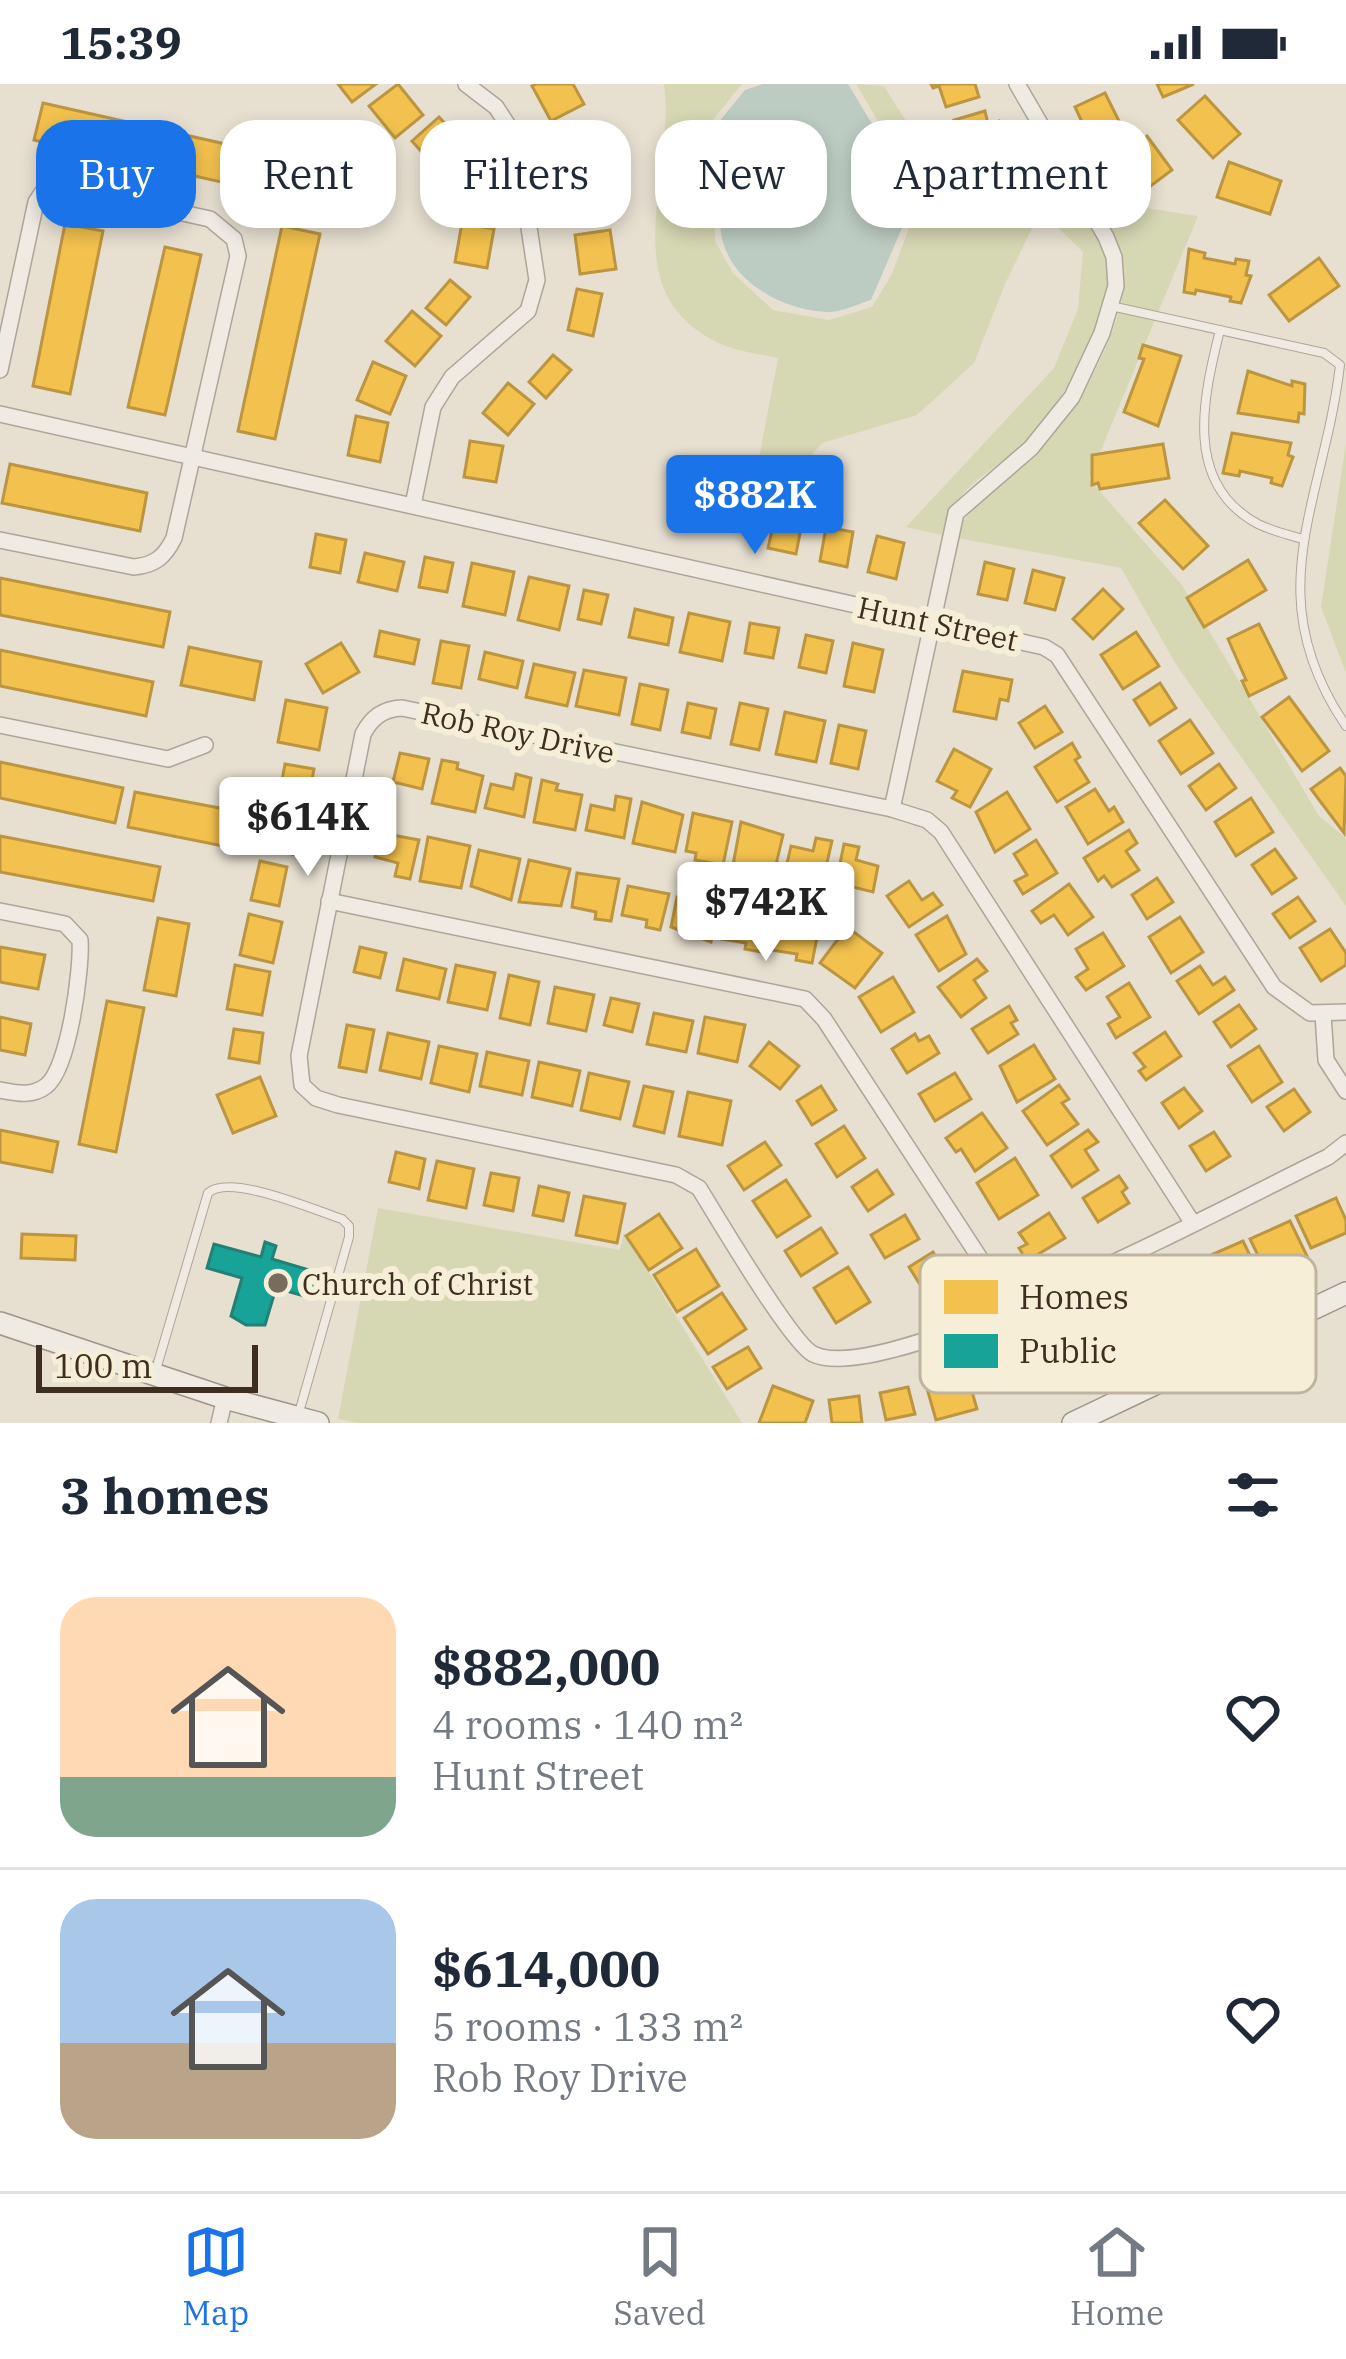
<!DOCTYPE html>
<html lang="en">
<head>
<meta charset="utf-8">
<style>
	:root { --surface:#fff; --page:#f2f2f3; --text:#1f2937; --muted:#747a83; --line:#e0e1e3; --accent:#1a73e8 }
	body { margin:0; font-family:"IBM Plex Serif",serif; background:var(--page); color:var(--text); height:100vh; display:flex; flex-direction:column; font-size:45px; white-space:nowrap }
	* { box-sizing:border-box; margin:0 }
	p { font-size:39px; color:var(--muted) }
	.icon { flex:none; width:66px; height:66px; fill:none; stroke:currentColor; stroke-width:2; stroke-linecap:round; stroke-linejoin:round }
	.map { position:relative; height:1339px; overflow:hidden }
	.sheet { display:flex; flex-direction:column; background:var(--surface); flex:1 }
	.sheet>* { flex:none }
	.banner { position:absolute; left:36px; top:36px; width:1275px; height:108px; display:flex; gap:24px }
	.scale { position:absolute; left:36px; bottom:30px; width:222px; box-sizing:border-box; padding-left:12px; border:6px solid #3d2e20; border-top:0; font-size:33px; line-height:42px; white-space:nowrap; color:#3d2e20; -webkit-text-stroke:9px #f7eed8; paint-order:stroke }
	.price { position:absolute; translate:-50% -102px; padding:0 27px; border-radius:12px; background:#fff; color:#222; font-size:39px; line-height:78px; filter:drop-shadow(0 3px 6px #0008) }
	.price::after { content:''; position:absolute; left:50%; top:72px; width:36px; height:27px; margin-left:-18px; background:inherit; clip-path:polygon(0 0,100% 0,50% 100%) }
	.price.current { background:var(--accent); color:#fff }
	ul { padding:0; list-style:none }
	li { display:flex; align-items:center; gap:36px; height:300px; padding:0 60px }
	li+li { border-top:3px solid var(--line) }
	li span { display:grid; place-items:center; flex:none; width:336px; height:240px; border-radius:36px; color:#555 }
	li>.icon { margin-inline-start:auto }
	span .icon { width:144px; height:144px; fill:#fffc; stroke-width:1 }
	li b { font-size:51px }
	h2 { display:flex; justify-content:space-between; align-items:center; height:144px; padding:0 60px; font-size:51px }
	.pill { padding:0 42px; border-radius:36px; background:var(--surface); box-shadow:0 6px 18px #0003; font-size:42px; line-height:108px }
	.pill.current { background:var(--accent); color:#fff }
	.status { display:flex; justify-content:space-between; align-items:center; height:84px; padding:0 60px; background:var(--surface); direction:ltr }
	.status svg { height:33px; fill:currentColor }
	.menu { display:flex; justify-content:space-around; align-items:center; height:168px; border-top:3px solid var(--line); background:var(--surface); font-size:33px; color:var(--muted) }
	.menu a { display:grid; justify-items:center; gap:6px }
	.menu .current { color:var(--accent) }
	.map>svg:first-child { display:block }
</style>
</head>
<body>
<div class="status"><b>15:39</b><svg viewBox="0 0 49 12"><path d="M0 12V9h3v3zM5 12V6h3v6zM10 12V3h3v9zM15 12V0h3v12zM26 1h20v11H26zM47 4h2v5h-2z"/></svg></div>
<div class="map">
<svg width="1346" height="1339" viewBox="0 0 1346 1339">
	<rect width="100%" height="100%" fill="#e7e0d1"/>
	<g fill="#d6d7b3">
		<path d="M664,0H742L707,43L714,78L715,157L733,189L773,226L829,236L872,223L892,190L915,128L903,79L856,0L884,2L916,53L926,90L1074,113C1087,136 1107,162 1109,189C1112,237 1056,331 1021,362C986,393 954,403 942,451L906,443L1054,284L1078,225L1083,168L1053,139L1036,136L1005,200L974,279L917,331L822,359L800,384L808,412L824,426L752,411L778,274C761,270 740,268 723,261C608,210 677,92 664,0Z"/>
		<path d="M1094,116L1198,132L1089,395L1182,501L1319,732L1346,754V822L1177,582L1121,484L957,454C967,416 1004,399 1032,374C1072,338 1129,240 1124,185C1121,159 1107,138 1094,116Z"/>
		<polygon points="1346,359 1346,589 1321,523"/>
		<polygon points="378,1124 620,1166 624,1148 742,1339 358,1339 338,1335"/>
	</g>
	<path fill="#bcccc2" d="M763,0H848L898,83L908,130L871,216C857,220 840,229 826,228C782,226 728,197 721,149C717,114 721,81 713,45L745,6Z"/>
	<g fill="#f2c14e" stroke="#bc9540" stroke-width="3">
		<polygon points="338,0 376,0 352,18"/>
		<polygon points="398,0 423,31 395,54 369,22"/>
		<polygon points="536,0 573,0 584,20 551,37 532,2"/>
		<polygon points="931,0 975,0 979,13 946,23 939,2 933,4"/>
		<polygon points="1157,0 1194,0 1163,13"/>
		<polygon points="1105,9 1119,37 1088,51 1075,23"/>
		<polygon points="1205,12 1240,50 1213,74 1178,36"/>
		<polygon points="43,19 292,75 284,112 34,56"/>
		<polygon points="985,27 988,40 999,37 1004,59 971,68 965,48 958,49 954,36"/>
		<polygon points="439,33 464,60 437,85 412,57"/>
		<polygon points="593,42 599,81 562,87 555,48"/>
		<polygon points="1147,52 1172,86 1148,104 1132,82 1123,89 1113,76"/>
		<polygon points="1229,78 1281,97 1270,130 1217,113"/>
		<polygon points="486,87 492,124 458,129 453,92"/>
		<polygon points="604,94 610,131 575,136 569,98"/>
		<polygon points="462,139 494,145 487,184 455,178"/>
		<polygon points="65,140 103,147 70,310 33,302"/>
		<polygon points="282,142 320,150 275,355 238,347"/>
		<polygon points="610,146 616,185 580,190 575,151"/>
		<polygon points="165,163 201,171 165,331 128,323"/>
		<polygon points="1189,165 1205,169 1204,174 1235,180 1236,175 1249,177 1246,191 1251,192 1241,219 1230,217 1231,213 1196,206 1195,210 1184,208"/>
		<polygon points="1319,174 1339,202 1289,237 1269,211"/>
		<polygon points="450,196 470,213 446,241 426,224"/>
		<polygon points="577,205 602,210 593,252 568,246"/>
		<polygon points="412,227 441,252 415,282 386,257"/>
		<polygon points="1143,261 1181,272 1158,342 1124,328 1144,275 1139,274"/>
		<polygon points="553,271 571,286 546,314 529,298"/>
		<polygon points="373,278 406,292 390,330 357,316"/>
		<polygon points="1248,287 1292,302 1292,297 1305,300 1304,330 1299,329 1298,338 1238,329"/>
		<polygon points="508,299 534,320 508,351 483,329"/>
		<polygon points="356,332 388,339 380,378 348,371"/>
		<polygon points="1232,349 1291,359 1288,371 1293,373 1282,402 1271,399 1272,394 1240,387 1239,392 1223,389"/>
		<polygon points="470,357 503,362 496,398 464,393"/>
		<polygon points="1163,360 1169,394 1100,405 1098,399 1092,401 1092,371"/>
		<polygon points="10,380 147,409 140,447 2,419"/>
		<polygon points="1165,416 1208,462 1183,485 1139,439"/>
		<polygon points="775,433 802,439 796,470 768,464"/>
		<polygon points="826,443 853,448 847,483 820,477"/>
		<polygon points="316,450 346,456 340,489 310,483"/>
		<polygon points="877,452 904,459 896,495 868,488"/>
		<polygon points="365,469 404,478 397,507 358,498"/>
		<polygon points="425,473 453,479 447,508 419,503"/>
		<polygon points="1248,476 1266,506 1204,543 1187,514"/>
		<polygon points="985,478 1014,485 1007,516 978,510"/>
		<polygon points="472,479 514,488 505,531 463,522"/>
		<polygon points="1033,486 1064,494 1055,526 1025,519"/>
		<polygon points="529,493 569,502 559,546 518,536"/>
		<polygon points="0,494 170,528 163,563 0,531"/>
		<polygon points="1103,505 1123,525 1093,555 1073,535"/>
		<polygon points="584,506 608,511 601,540 578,535"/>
		<polygon points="635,525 673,534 668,561 629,553"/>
		<polygon points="689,529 730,538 722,577 680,568"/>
		<polygon points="750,539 779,544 773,574 745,569"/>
		<polygon points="1259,540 1286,594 1249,612 1242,597 1246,596 1228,555"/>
		<polygon points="380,547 419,556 414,580 375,572"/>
		<polygon points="1136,548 1159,582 1123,605 1101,571"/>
		<polygon points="806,551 833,557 826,589 799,583"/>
		<polygon points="441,557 469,562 461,604 433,599"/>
		<polygon points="341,559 359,588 323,609 306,580"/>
		<polygon points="853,559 883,566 874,608 844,602"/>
		<polygon points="189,563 261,578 254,616 181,601"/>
		<polygon points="0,566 153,598 146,632 0,602"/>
		<polygon points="485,568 523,577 517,604 479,595"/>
		<polygon points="534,580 575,589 567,622 526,613"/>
		<polygon points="584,586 626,594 619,631 576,622"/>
		<polygon points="963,587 1012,596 1008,617 1000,615 996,635 954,627"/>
		<polygon points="1160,599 1176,624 1150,641 1134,616"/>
		<polygon points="640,600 668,606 660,646 632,640"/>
		<polygon points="1289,613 1329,667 1302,687 1262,633"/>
		<polygon points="286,616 327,624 319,666 278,658"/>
		<polygon points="688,619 716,625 710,654 682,648"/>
		<polygon points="740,619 768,625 759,666 731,660"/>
		<polygon points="1045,622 1062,648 1035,664 1019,639"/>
		<polygon points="785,628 825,637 816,678 776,670"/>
		<polygon points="1190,636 1213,669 1181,690 1159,657"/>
		<polygon points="839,641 866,647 858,685 831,679"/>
		<polygon points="1072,659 1080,673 1075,676 1089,698 1057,718 1035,683"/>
		<polygon points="954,665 991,685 970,723 952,714 957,707 937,697"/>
		<polygon points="400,669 429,675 422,705 393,698"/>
		<polygon points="442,676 458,679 457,685 483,692 475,728 432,719"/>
		<polygon points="0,678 123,704 115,739 0,714"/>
		<polygon points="285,680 314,685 309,712 280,707"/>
		<polygon points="1219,680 1236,704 1206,726 1189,702"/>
		<polygon points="1340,684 1346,692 1344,749 1311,705"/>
		<polygon points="516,690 531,694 524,733 485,724 491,700 513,705"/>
		<polygon points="542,696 558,700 556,706 582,711 575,746 534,738"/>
		<polygon points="1095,705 1109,727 1114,723 1123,738 1088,760 1066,723"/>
		<polygon points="135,708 230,726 223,762 128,743"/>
		<polygon points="1007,708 1030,745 995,768 976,728"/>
		<polygon points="616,712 631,715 624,754 586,746 591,721 614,726"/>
		<polygon points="1251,714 1273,748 1236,772 1215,738"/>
		<polygon points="642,718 683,731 675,768 633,759"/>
		<polygon points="267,721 306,729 298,771 259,764"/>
		<polygon points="693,729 732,738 723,781 695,776 696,769 686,767"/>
		<polygon points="741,738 783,751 774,789 733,781"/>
		<polygon points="1129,746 1137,759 1126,767 1139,786 1112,803 1104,792 1098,797 1084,774"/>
		<polygon points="381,749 419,756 410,795 395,792 398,779 375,773"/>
		<polygon points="0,752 160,783 153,817 0,788"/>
		<polygon points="428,753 470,762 461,804 420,797"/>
		<polygon points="816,754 832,757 822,800 784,793 791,762 813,767"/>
		<polygon points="1036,756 1057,789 1023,810 1015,797 1027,791 1014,770"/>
		<polygon points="844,760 859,763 856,776 878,782 873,808 836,799"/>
		<polygon points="1275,765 1296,794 1272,810 1252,781"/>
		<polygon points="479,766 520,775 511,816 471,802"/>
		<polygon points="529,776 570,785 561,822 519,818"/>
		<polygon points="260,777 287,783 279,822 251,816"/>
		<polygon points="577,789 619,795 611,837 595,835 596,828 572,823"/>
		<polygon points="1157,794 1173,818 1147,835 1132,811"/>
		<polygon points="909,797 922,816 933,809 942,821 909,843 887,812"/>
		<polygon points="1069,800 1093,833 1068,851 1054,831 1041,839 1032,827"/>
		<polygon points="628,802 669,810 660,846 646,843 647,836 622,831"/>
		<polygon points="677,813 719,822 711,858 671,843"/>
		<polygon points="1298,813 1315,837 1290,854 1273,830"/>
		<polygon points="729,818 769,826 761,868 745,865 746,859 722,855"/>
		<polygon points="249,830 282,838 273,879 240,871"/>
		<polygon points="778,831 820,838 812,879 796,876 797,870 771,866"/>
		<polygon points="947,832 966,870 939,887 916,851"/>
		<polygon points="1180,833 1203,868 1171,889 1149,853"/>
		<polygon points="158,834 189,840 176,912 144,906"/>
		<polygon points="847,843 882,869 855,904 820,879"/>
		<polygon points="1330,845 1346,869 1346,881 1321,897 1300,864"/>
		<polygon points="1103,849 1124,882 1086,906 1076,893 1088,885 1076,865"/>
		<polygon points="0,863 45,871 38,905 0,898"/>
		<polygon points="360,863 386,869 380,894 354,888"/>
		<polygon points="404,875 446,885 439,915 397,906"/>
		<polygon points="977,875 987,887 974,896 986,914 961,933 938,903"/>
		<polygon points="235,881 270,888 262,931 227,925"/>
		<polygon points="456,881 495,889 487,926 448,918"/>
		<polygon points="1200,882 1213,901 1225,893 1234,906 1199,930 1177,897"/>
		<polygon points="509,891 539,898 530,941 500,934"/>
		<polygon points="893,893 914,928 881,948 859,913"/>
		<polygon points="1129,899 1150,933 1116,954 1108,940 1120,933 1107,913"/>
		<polygon points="555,903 594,911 586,947 548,939"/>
		<polygon points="611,914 639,920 632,948 604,941"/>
		<polygon points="107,917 144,924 116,1068 79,1060"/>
		<polygon points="1239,921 1256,945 1231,963 1214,938"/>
		<polygon points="1009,922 1017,936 1011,939 1018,950 988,969 972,945"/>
		<polygon points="654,929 693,937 686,968 647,960"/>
		<polygon points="0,933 31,940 25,971 0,966"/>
		<polygon points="705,933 745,941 737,978 698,969"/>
		<polygon points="347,941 374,946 366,988 339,983"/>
		<polygon points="234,945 263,949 259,979 229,974"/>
		<polygon points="1165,948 1181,972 1146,996 1139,987 1145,983 1134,969"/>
		<polygon points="388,949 429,958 421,995 380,986"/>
		<polygon points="915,950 919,957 929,952 939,969 907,989 892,965"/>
		<polygon points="769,958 799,982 780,1005 750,982"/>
		<polygon points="1034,961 1055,995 1017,1018 1000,982"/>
		<polygon points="439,962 477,970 469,1008 431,999"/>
		<polygon points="1259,962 1282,998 1252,1018 1228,982"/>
		<polygon points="487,968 529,977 522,1011 480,1002"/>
		<polygon points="539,978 580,987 572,1022 532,1013"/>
		<polygon points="589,989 629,998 620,1035 581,1026"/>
		<polygon points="955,989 971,1015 935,1037 919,1010"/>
		<polygon points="260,993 276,1032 233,1049 217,1011"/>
		<polygon points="1059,1001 1069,1015 1062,1019 1078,1040 1047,1061 1023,1027"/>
		<polygon points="644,1002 673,1008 664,1049 634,1042"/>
		<polygon points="821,1002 836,1026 812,1041 797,1017"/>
		<polygon points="1184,1004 1202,1027 1179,1044 1162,1019"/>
		<polygon points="1294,1005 1310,1028 1284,1047 1267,1023"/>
		<polygon points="688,1008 731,1017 722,1061 679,1052"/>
		<polygon points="982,1029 1007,1064 975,1087 961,1065 956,1068 946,1054"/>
		<polygon points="844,1042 865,1074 837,1093 816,1060"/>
		<polygon points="0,1046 58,1058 52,1088 0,1078"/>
		<polygon points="1088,1046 1098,1058 1085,1066 1098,1086 1072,1103 1051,1072"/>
		<polygon points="1214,1048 1230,1072 1206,1087 1190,1062"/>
		<polygon points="765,1058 781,1081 744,1106 728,1082"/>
		<polygon points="396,1068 425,1075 419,1105 389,1098"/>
		<polygon points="1015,1074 1038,1111 999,1135 977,1099"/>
		<polygon points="437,1077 474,1085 466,1124 428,1116"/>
		<polygon points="877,1086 893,1110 868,1127 852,1103"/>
		<polygon points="491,1089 519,1094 513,1127 484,1121"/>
		<polygon points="1119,1092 1127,1104 1122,1108 1129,1119 1098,1138 1083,1114"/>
		<polygon points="786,1096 810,1132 777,1153 753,1117"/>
		<polygon points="539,1102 569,1109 563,1137 533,1131"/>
		<polygon points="584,1112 625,1120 617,1159 576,1151"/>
		<polygon points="1336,1114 1346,1136 1346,1149 1311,1164 1296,1132"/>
		<polygon points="1049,1129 1065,1154 1027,1177 1019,1164 1027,1160 1019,1149"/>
		<polygon points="659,1130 682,1164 649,1186 626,1152"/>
		<polygon points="905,1131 919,1155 885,1174 871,1151"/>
		<polygon points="1290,1137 1307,1172 1267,1190 1250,1155"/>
		<polygon points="821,1144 837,1169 801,1192 785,1167"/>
		<polygon points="22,1150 76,1152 75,1176 21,1174"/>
		<polygon points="1243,1157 1262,1197 1223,1215 1204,1174"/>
		<polygon points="696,1165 719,1202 677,1228 654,1191"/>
		<polygon points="933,1168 948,1192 924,1207 909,1183"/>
		<polygon points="848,1183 870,1218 836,1239 814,1204"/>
		<polygon points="722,1209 746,1245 708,1270 684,1234"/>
		<polygon points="748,1263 761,1284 727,1305 713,1283"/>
		<polygon points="967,1290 977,1325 936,1336 926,1301"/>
		<polygon points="773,1302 813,1317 805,1339 759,1339"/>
		<polygon points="908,1303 915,1330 886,1336 880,1309"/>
		<polygon points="859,1312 862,1339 832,1339 829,1316"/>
	</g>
	<polygon fill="#17a398" stroke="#228074" stroke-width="3" points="265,1158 276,1162 272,1175 319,1189 311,1214 276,1204 265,1241 246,1241 231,1232 242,1194 207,1184 214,1160 261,1173"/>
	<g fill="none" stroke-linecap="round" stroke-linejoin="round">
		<defs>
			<g id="lane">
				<path d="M1111,222L1324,269L1340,281C1324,418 1256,510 1346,642"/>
				<path d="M1220,246C1203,314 1183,400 1258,440C1272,447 1289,451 1303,455"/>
				<path d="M155,1289L208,1109C230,1089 314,1126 342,1135L349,1142V1153L298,1332"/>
			</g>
			<g id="street">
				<path d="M0,286L36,118L42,109L64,103L210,135L234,155L238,172L174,454C165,472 156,481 134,483L0,456"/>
				<polyline points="0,330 1044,563 1057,571 1274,903 1310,929 1346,928"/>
				<polyline points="413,421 433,323 452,293 528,227 537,196 515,52 496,23 466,0"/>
				<polyline points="0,641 168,675 205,661"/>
				<polyline points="892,725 956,429 1031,364 1072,313 1102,249 1116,202 1114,173 1106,153 1017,0"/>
				<polyline points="329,817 805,915 824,935 1013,1225"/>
				<path d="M0,827L65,840L80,856C82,884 69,985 46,1002C32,1013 16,1009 0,1006"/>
				<polyline points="1323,930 1326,976 1346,1007"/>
				<path d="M1192,1138L941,748L927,736L892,725L402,624C383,625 372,633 363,650L299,972L302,1001L316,1014L338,1021L676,1091L699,1104C717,1133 791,1259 813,1270C887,1306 1244,1113 1328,1073L1346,1059"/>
				<polyline points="219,1339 225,1314"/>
			</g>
			<g id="secondary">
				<polyline points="0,1239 225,1314 318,1339"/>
				<polyline points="1073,1339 1346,1209"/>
			</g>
		</defs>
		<use href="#lane" stroke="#ada599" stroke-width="10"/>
		<use href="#street" stroke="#ada599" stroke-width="18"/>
		<use href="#secondary" stroke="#9c958a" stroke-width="24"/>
		<use href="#lane" stroke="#efebe3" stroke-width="8"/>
		<use href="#street" stroke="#efebe3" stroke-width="15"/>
		<use href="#secondary" stroke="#efebe3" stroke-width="21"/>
	</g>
	<circle fill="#786c5e" stroke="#f7eed8" stroke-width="4.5" cx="278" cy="1199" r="12"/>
	<g text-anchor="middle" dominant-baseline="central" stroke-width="12" stroke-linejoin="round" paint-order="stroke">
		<g font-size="30" fill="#3d2e20" stroke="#f7eed8">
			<text transform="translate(938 539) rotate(12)">Hunt Street</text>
			<text transform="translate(518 648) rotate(12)">Rob Roy Drive</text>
		</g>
		<g font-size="30" fill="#3d2e20" stroke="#f7eed8" text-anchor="start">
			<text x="302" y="1199">Church of Christ</text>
		</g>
	</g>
	<rect x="920" y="1171" width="396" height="138" rx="18" fill="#f7eed8" stroke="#bfb4a1" stroke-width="3"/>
	<rect x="944" y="1196" width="54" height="34" fill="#f2c14e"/>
	<rect x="944" y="1250" width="54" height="34" fill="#17a398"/>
	<g font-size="33" fill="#3d2e20">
		<text x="1019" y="1225">Homes</text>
		<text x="1019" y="1279">Public</text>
	</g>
</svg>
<div class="scale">100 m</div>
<b class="price current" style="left:755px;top:473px">$882K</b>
<b class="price" style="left:308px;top:795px">$614K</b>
<b class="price" style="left:766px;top:880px">$742K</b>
<div class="banner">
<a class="pill current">Buy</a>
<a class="pill">Rent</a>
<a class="pill">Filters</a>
<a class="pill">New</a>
<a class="pill">Apartment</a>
</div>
</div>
<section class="sheet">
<h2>3 homes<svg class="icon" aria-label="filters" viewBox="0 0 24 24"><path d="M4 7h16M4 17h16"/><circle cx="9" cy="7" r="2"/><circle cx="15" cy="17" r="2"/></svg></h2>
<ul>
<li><span style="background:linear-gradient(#ffd9b3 75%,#7fa58c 0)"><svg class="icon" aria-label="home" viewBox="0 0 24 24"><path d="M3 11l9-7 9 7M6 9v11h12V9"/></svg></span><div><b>$882,000</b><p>4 rooms · 140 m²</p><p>Hunt Street</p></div><svg class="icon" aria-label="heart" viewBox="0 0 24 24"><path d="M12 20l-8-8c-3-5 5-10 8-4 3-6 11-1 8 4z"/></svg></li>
<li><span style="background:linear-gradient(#a9c7e8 60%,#b9a48a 0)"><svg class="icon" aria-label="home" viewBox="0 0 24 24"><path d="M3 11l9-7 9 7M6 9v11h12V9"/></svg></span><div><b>$614,000</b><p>5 rooms · 133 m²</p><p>Rob Roy Drive</p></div><svg class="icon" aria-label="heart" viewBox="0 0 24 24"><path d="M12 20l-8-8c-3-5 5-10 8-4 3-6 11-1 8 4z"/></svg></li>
</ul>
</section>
<nav class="menu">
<a class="current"><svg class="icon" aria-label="map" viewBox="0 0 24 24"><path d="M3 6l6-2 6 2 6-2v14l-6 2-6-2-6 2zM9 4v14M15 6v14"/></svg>Map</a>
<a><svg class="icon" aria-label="saved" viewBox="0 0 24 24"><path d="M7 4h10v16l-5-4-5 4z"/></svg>Saved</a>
<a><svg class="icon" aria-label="home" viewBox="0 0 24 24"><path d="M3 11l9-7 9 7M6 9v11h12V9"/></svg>Home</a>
</nav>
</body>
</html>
